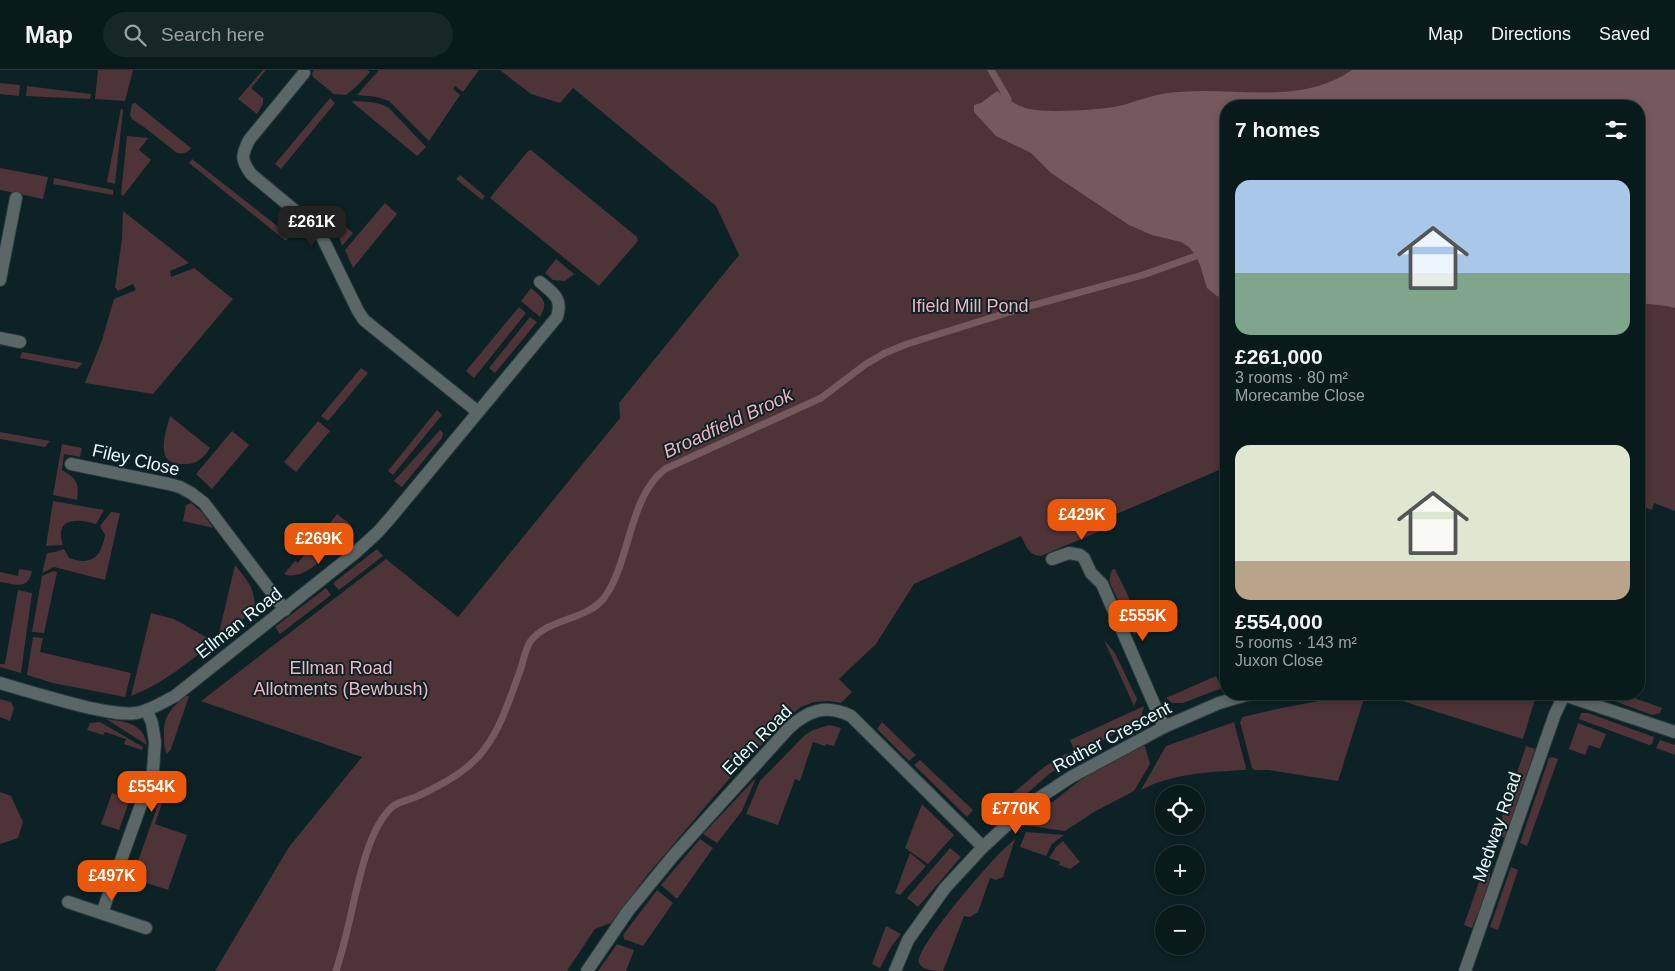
<!DOCTYPE html>
<html lang="en">
<head>
<meta charset="utf-8">
<style>
	:root { --surface:#091a1b; --page:#172728; --text:#f1f3f6; --muted:#99a1a3; --line:#29383a; --accent:#ea580c }
	body { margin:0; font-family:Arial,sans-serif; background:var(--page); color:var(--text); height:100vh; display:flex; flex-direction:column; font-size:19px; white-space:nowrap }
	* { box-sizing:border-box; margin:0 }
	p { font-size:16px; color:var(--muted) }
	.icon { flex:none; width:28px; height:28px; fill:none; stroke:currentColor; stroke-width:2; stroke-linecap:round; stroke-linejoin:round }
	.map { position:relative; flex:1; overflow:hidden }
	.details { position:absolute; left:1220px; top:30px; width:425px; height:600px; display:flex; flex-direction:column; background:var(--surface); border-radius:20px; box-shadow:0 2px 8px #0003,0 0 0 1px var(--line) }
	.details>* { flex:none }
	.buttons { position:absolute; left:1155px; top:715px; display:grid; gap:10px }
	.buttons a { display:grid; place-items:center; width:50px; height:50px; border-radius:50%; background:var(--surface); box-shadow:0 2px 8px #0003,0 0 0 1px var(--line); font-size:25px }
	.price { position:absolute; translate:-50% -42px; padding:0 11px; border-radius:10px; background:var(--accent); color:#fff; font-size:16px; line-height:32px; filter:drop-shadow(0 1px 2px #0008) }
	.price::after { content:''; position:absolute; left:50%; top:30px; width:15px; height:11px; margin-left:-8px; background:inherit; clip-path:polygon(0 0,100% 0,50% 100%) }
	.price.on { background:#222; color:#fff }
	ul { padding:0; list-style:none }
	li { display:grid; align-content:center; gap:10px; height:265px; padding:0 15px }
	li span { display:grid; place-items:center; height:155px; border-radius:15px; color:#555 }
	li>.icon { margin-inline-start:auto }
	span .icon { width:90px; height:90px; fill:#fffc; stroke-width:1 }
	li b { font-size:21px }
	h2 { display:flex; justify-content:space-between; align-items:center; height:60px; padding:0 15px; font-size:21px }
	header { display:flex; align-items:center; gap:30px; box-sizing:border-box; height:70px; padding:0 25px; background:var(--surface); border-bottom:1px solid var(--line) }
	header strong { font-size:24px }
	nav { display:flex; gap:28px; margin-inline-start:auto; font-size:18px }
	.search { width:350px; height:45px; background:var(--page); display:flex; align-items:center; gap:12px; box-sizing:border-box; padding:0 18px; border-radius:28px; color:var(--muted); font-size:19px }
	.map>svg:first-child { display:block }
</style>
</head>
<body>
<header>
<strong>Map</strong>
<div class="search"><svg class="icon" aria-label="search" viewBox="0 0 24 24"><circle cx="10" cy="10" r="6"/><path d="M15 15l6 6"/></svg>Search here</div>
<nav><a>Map</a><a>Directions</a><a>Saved</a></nav>
</header>
<div class="map">
<svg width="1675" height="901" viewBox="0 0 1675 901">
	<rect width="100%" height="100%" fill="#0c2224"/>
	<g fill="#4e3339">
		<polygon points="98,0 133,0 125,31 95,29"/>
		<polygon points="263,0 266,0 251,18 263,28 263,34 257,44 238,29"/>
		<polygon points="314,0 367,0 370,2 357,16 346,25 334,24 313,7 312,3"/>
		<polygon points="379,0 479,0 463,22 455,16 453,19 460,25 429,71 389,31 377,27 357,25"/>
		<path d="M500,0H1675V441L1654,433L1652,440L1639,435V36H1226V397L1119,443L1104,446L1100,461L1041,486C1028,485 1026,476 1021,466L914,514L876,574L839,609L852,622L841,633L829,631L814,632L801,637L787,648L729,709L648,804L611,853L595,859L567,901H215L289,777L362,687L201,631L386,489L458,547L620,348L619,333L739,185L716,136L573,18L560,33L531,24Z"/>
		<polygon points="0,13 20,15 19,26 0,24"/>
		<polygon points="27,16 91,24 90,29 26,26"/>
		<polygon points="330,28 335,33 281,99 275,94"/>
		<path d="M354,31C366,32 378,31 389,38L426,77L417,86L352,32Z"/>
		<path d="M135,33L191,78C187,83 184,84 177,83L144,57L132,49L130,45L132,34Z"/>
		<polygon points="121,38 123,40 115,114 107,112"/>
		<polygon points="127,66 148,68 139,80 151,90 123,126 121,124"/>
		<polygon points="531,80 637,167 638,171 599,216 490,128 528,81"/>
		<polygon points="192,89 290,166 286,171 189,93"/>
		<polygon points="0,98 48,107 43,129 0,120"/>
		<polygon points="460,105 485,126 482,130 456,109"/>
		<polygon points="54,108 113,120 113,125 53,114"/>
		<polygon points="385,133 397,144 353,198 345,180"/>
		<polygon points="123,141 189,193 170,201 171,207 194,198 233,229 153,324 85,313 102,270 114,229 136,220 133,214 118,221 115,217 122,169"/>
		<polygon points="333,146 353,163 342,176"/>
		<polygon points="556,189 574,204 565,211 553,210 545,203"/>
		<path d="M531,218C543,228 549,232 540,247L521,231Z"/>
		<polygon points="519,237 526,243 474,308 466,301"/>
		<polygon points="530,247 537,252 495,303 489,298"/>
		<polygon points="22,282 83,293 77,299 20,288"/>
		<polygon points="361,298 368,303 328,351 321,346"/>
		<polygon points="437,340 442,345 393,405 388,401"/>
		<path d="M170,346L210,378C206,384 202,389 196,392C188,396 167,395 165,385C161,373 167,358 170,346Z"/>
		<polygon points="318,351 330,361 296,402 284,392"/>
		<polygon points="440,360 443,363 442,368 402,417 394,411"/>
		<polygon points="232,361 249,375 212,419 196,404"/>
		<polygon points="0,362 50,371 45,377 0,369"/>
		<path d="M62,374L82,378L80,387L64,384L62,400C76,408 80,413 77,430L53,425Z"/>
		<path d="M53,431L104,440L96,454C76,448 54,448 63,475L46,476Z"/>
		<polygon points="191,433 202,442 213,458 183,451 186,435"/>
		<path d="M111,442L120,443L105,510L54,497L42,503L47,483L55,482L64,479L69,488C91,496 101,488 105,465L100,456Z"/>
		<path d="M337,444L351,455C338,471 309,514 284,504L295,491L298,493Z"/>
		<polygon points="377,479 383,486 339,520 333,513"/>
		<path d="M235,495C246,509 257,520 254,539L249,545L218,567Z"/>
		<path d="M19,499L32,501C28,521 15,514 0,512V502L18,506Z"/>
		<path d="M1115,499C1125,520 1138,541 1136,564H1134L1110,513C1109,508 1110,505 1112,500Z"/>
		<polygon points="53,501 57,502 44,563 32,562 42,506"/>
		<polygon points="326,518 331,525 280,564 275,557"/>
		<polygon points="18,520 32,523 21,603 0,597 0,594 5,594"/>
		<path d="M151,543L174,549L215,572C189,591 163,614 131,626Z"/>
		<polygon points="33,567 43,568 40,582 131,603 125,627 53,613 27,605"/>
		<polygon points="1104,570 1115,583 1137,629 1134,636"/>
		<polygon points="1216,606 1222,618 1183,633 1172,633 1166,628"/>
		<polygon points="1380,624 1519,624 1535,629 1523,669"/>
		<polygon points="1596,624 1623,624 1662,638 1660,643 1652,645"/>
		<path d="M1365,625L1338,711L1269,700H1254L1252,698L1240,652L1243,647C1283,637 1324,629 1365,625Z"/>
		<path d="M186,626H189L171,679L167,684C164,678 164,672 164,665C163,646 172,637 186,626Z"/>
		<polygon points="0,629 11,632 14,638 10,651 0,647"/>
		<polygon points="1144,636 1142,644 1136,653 1100,672 1077,687 1070,670"/>
		<polygon points="1581,643 1588,643 1654,667 1652,674 1649,675 1579,649"/>
		<path d="M106,649C125,652 143,652 147,675Z"/>
		<polygon points="100,652 143,677 142,680 124,674 126,669 105,662 103,665 87,660 90,653"/>
		<polygon points="882,652 916,685 909,691 877,659"/>
		<path d="M1234,652L1246,698L1245,700C1210,702 1173,703 1141,720L1166,676Z"/>
		<polygon points="1578,653 1606,664 1600,679 1589,675 1585,685 1569,679"/>
		<polygon points="829,655 841,658 834,676 826,674 825,676 813,672 800,711 795,709 778,755 746,744 760,711 805,665 813,660"/>
		<polygon points="1660,670 1675,675 1675,685 1656,678"/>
		<polygon points="1140,676 1145,676 1150,694 1134,721 1094,742 1065,761 1023,755 1083,708"/>
		<polygon points="1526,676 1535,679 1505,768 1496,765"/>
		<polygon points="1067,683 1072,690 1049,704 993,753 986,746 1044,697"/>
		<polygon points="1552,687 1558,689 1527,776 1520,773 1549,688"/>
		<polygon points="920,690 973,740 967,747 914,695"/>
		<polygon points="756,708 742,741 717,773 703,764"/>
		<polygon points="0,722 11,726 23,752 18,768 0,774"/>
		<polygon points="112,723 130,729 119,760 101,754"/>
		<polygon points="160,729 163,730 155,754 187,765 168,820 132,808"/>
		<polygon points="922,734 954,765 928,794 905,778"/>
		<polygon points="1026,762 1064,765 1052,774 1046,786 1020,777"/>
		<polygon points="700,769 713,778 677,829 661,815"/>
		<path d="M1015,769L1003,807L996,810L990,808L978,842L970,847L964,846L943,901C936,901 923,901 919,893C914,879 986,797 998,785C1003,779 1010,774 1015,769Z"/>
		<polygon points="1063,771 1080,792 1070,799 1059,795 1060,792 1049,788 1056,777"/>
		<polygon points="950,778 961,787 918,837 907,828"/>
		<polygon points="910,783 926,796 900,825 895,823"/>
		<path d="M1489,791C1495,810 1479,839 1472,858L1464,855L1486,792Z"/>
		<polygon points="1511,797 1518,800 1498,860 1490,857"/>
		<polygon points="657,820 673,833 643,876 624,869 623,865"/>
		<polygon points="886,856 901,864 891,877 880,898 872,894"/>
		<polygon points="617,874 634,880 626,901 598,901"/>
	</g>
	<path fill="#76595f" d="M1352,0H1675V238L1667,236L1639,233V36H1226V229L1217,226L1207,218L1200,195L1196,186L1189,177L1181,172L1152,165L1129,155L1051,103L1031,83L996,66L974,42V35L981,33L997,21C1007,28 1017,37 1030,39C1049,43 1094,40 1114,37C1130,34 1145,27 1162,24C1225,13 1295,39 1352,0Z"/>
	<g fill="none" stroke-linecap="round" stroke-linejoin="round">
		<g stroke="#76595f" stroke-width="7">
			<polyline points="991,0 1008,29"/>
			<path d="M336,901C340,888 344,874 347,861C356,826 365,762 392,737C399,731 411,730 420,725C445,713 470,700 486,677C503,653 510,627 520,601C523,592 525,580 530,572C547,548 586,551 604,528C631,491 628,428 665,399L821,328L866,294L885,283L907,274L1016,240L1143,205L1196,186"/>
		</g>
		<defs>
			<g id="street">
				<path d="M304,3L249,70C241,86 241,90 251,104L311,154L322,167L358,241L364,250L478,342"/>
				<polyline points="0,210 16,128"/>
				<polyline points="0,268 20,272"/>
				<polyline points="71,394 169,414 180,417 191,423 204,433 285,540"/>
				<polyline points="1052,489 1069,483 1080,485 1084,488 1091,503 1102,514 1164,657"/>
				<path d="M0,613C30,622 60,631 90,638C105,641 122,645 136,643C150,641 163,632 175,626L355,483L378,462L392,446L557,247C563,228 553,223 540,212"/>
				<polyline points="1561,624 1675,662"/>
				<polyline points="68,832 146,858"/>
				<polyline points="102,843 153,701 155,672 152,653 147,641"/>
				<path d="M587,901L628,841L673,786L788,659C808,640 826,634 851,646L983,777"/>
				<polyline points="895,901 908,870 945,818 983,777 1011,751 1039,728 1071,707 1164,657 1219,633 1250,624"/>
				<polyline points="1465,901 1555,644 1564,625"/>
			</g>
		</defs>
		<use href="#street" stroke="#273c3e" stroke-width="14"/>
		<use href="#street" stroke="#5b6667" stroke-width="12"/>
	</g>
	<g text-anchor="middle" dominant-baseline="central" stroke-width="4" stroke-linejoin="round" paint-order="stroke">
		<g font-size="18" fill="#f0b5c1" stroke="#0c2224">
			<text x="970" y="236">Ifield Mill Pond</text>
			<text x="341" y="598">Ellman Road<tspan x="341" dy="21">Allotments (Bewbush)</tspan></text>
		</g>
		<g font-size="18" fill="#ebf8f9" stroke="#0c2224">
			<text transform="translate(136 390) rotate(13)">Filey Close</text>
			<text transform="translate(239 553) rotate(-38)">Ellman Road</text>
			<text transform="translate(1112 667) rotate(-28)">Rother Crescent</text>
			<text transform="translate(757 670) rotate(-45)">Eden Road</text>
			<text transform="translate(1497 757) rotate(-71)">Medway Road</text>
		</g>
		<g font-size="19" font-style="italic" fill="#edb2be" stroke="#0c2224">
			<text transform="translate(728 353) rotate(-25)">Broadfield Brook</text>
		</g>
	</g>
</svg>
<div class="buttons">
<a><svg class="icon" aria-label="locate" viewBox="0 0 24 24"><circle cx="12" cy="12" r="6"/><path d="M12 2v4M12 18v4M2 12h4M18 12h4"/></svg></a>
<a>+</a>
<a>−</a>
</div>
<b class="price on" style="left:312px;top:178px">£261K</b>
<b class="price" style="left:1082px;top:471px">£429K</b>
<b class="price" style="left:319px;top:495px">£269K</b>
<b class="price" style="left:1143px;top:572px">£555K</b>
<b class="price" style="left:152px;top:743px">£554K</b>
<b class="price" style="left:1016px;top:765px">£770K</b>
<b class="price" style="left:112px;top:832px">£497K</b>
<section class="details">
<h2>7 homes<svg class="icon" aria-label="filters" viewBox="0 0 24 24"><path d="M4 7h16M4 17h16"/><circle cx="9" cy="7" r="2"/><circle cx="15" cy="17" r="2"/></svg></h2>
<ul>
<li><span style="background:linear-gradient(#a9c7e8 60%,#7fa58c 0)"><svg class="icon" aria-label="home" viewBox="0 0 24 24"><path d="M3 11l9-7 9 7M6 9v11h12V9"/></svg></span><div><b>£261,000</b><p>3 rooms · 80 m²</p><p>Morecambe Close</p></div></li>
<li><span style="background:linear-gradient(#dfe7d0 75%,#b9a48a 0)"><svg class="icon" aria-label="home" viewBox="0 0 24 24"><path d="M3 11l9-7 9 7M6 9v11h12V9"/></svg></span><div><b>£554,000</b><p>5 rooms · 143 m²</p><p>Juxon Close</p></div></li>
</ul>
</section>
</div>
</body>
</html>
